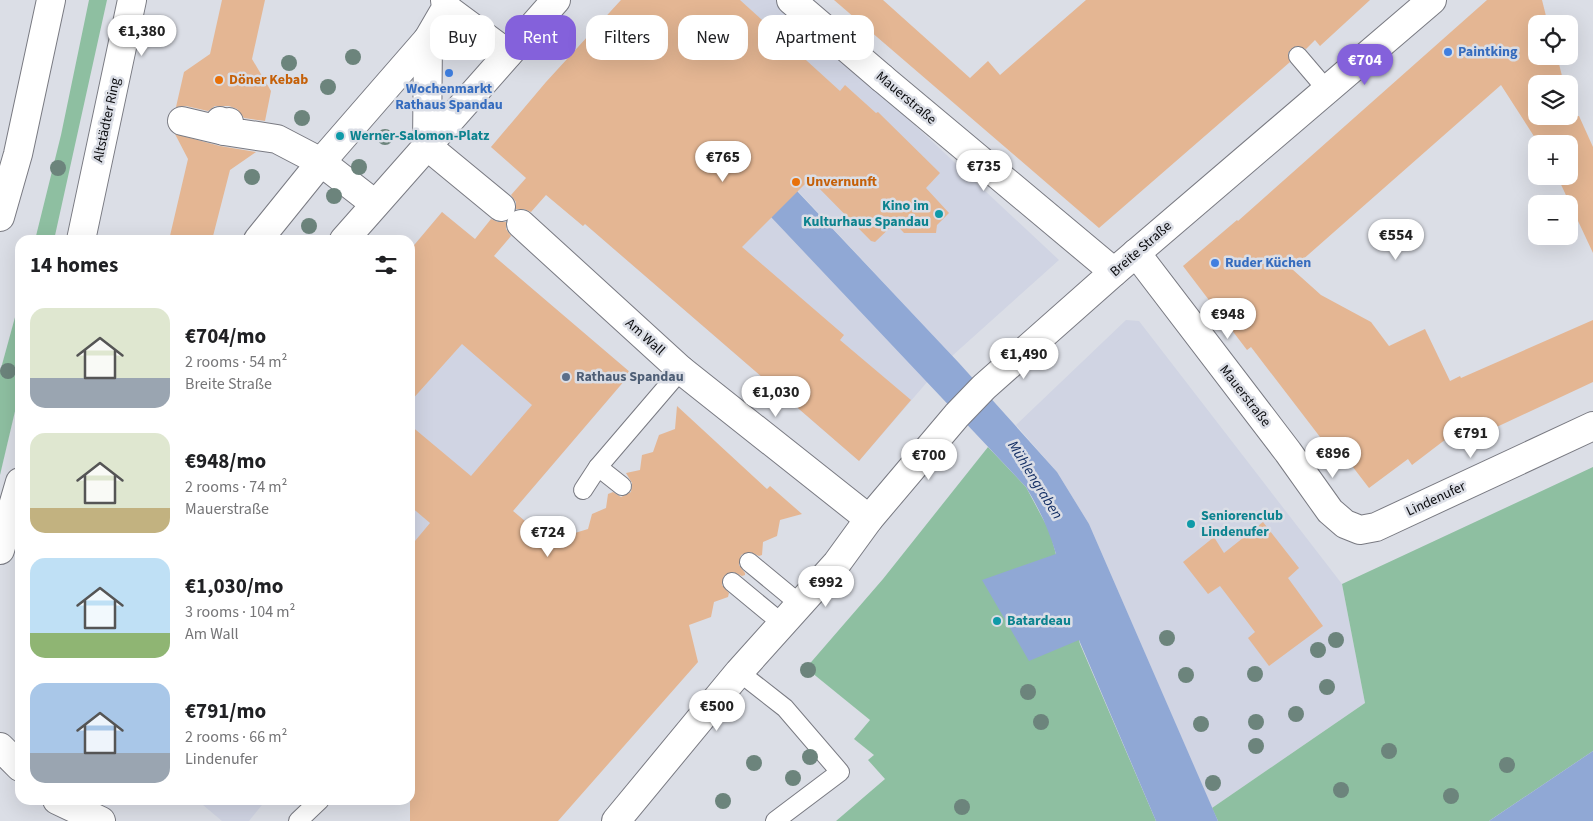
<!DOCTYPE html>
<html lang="en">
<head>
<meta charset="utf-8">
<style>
	:root { --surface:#fff; --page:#f2f2f2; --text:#202124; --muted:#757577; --accent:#8461db }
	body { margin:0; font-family:"Source Sans 3",sans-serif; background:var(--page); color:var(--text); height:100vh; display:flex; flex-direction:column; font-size:19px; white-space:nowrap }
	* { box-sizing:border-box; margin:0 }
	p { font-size:16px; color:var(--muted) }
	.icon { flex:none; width:28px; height:28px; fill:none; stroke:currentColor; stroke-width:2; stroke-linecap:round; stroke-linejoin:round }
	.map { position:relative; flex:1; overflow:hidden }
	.side { position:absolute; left:15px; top:235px; width:400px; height:570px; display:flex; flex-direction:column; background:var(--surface); border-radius:15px; box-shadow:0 5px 20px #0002 }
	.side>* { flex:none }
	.hud { position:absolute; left:430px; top:15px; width:475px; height:45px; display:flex; gap:10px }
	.controls { position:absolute; left:1528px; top:15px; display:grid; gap:10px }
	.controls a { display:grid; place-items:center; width:50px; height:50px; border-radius:10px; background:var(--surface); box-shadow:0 5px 20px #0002; font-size:25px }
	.price { position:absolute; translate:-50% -42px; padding:0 11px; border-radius:18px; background:#fff; color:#222; font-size:16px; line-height:32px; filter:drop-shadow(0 1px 2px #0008) }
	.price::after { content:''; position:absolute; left:50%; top:30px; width:15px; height:11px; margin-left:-8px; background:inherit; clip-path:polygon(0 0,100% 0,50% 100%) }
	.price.selected { background:var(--accent); color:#fff }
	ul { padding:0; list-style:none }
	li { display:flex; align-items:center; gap:15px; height:125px; padding:0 15px }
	li span { display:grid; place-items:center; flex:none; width:140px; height:100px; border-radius:15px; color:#555 }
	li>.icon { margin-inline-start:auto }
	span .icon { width:60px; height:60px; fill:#fffc; stroke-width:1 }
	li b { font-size:21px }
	h2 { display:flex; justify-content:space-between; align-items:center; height:60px; padding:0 15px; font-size:21px }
	.pill { padding:0 18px; border-radius:15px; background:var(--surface); box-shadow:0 5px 20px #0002; font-size:18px; line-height:45px }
	.pill.selected { background:var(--accent); color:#fff }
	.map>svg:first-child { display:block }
</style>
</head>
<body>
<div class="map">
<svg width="1593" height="821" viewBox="0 0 1593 821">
	<rect width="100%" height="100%" fill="#dbdee6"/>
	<g fill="#d0d4e3">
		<polygon points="621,0 781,0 1059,260 952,356 798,191 772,217 928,381 859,461 585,224 583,226 491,147 546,83"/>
		<polygon points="442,212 631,373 513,511 531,526 410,670 410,250"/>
		<polygon points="1126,320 1139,321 1342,584 1365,703 1212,808 1089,524 1057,472 1016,425"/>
		<polygon points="197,800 266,800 249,821 222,821"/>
	</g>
	<g fill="#8ebfa1">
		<polygon points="89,0 107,0 54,240 35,240 61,135"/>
		<polygon points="20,299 20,390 0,475 0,372"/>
		<polygon points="988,447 1026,487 1050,532 1080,644 1156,821 836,821 885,779 868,760 874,755 854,739 870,720 806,668 883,579"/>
		<polygon points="1593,467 1593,751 1489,821 1218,821 1212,808 1365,703 1342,584"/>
	</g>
	<g fill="#90a8d5">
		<path d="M797,191L959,363L1057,472L1089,524L1218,821H1156L1079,640L1029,661L982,580L1056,554C1049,530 1039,508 1026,487L771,217Z"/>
		<polygon points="1593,751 1593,821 1489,821"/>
	</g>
	<g fill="#e4b693">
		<polygon points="222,0 265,0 252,59 271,91 265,121 244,118 237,109 229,106 215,106 208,111 186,106 176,107 184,72 210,54"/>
		<polygon points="621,0 740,0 840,91 845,85 876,113 878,112 940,173 926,188 949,213 937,225 936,233 904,233 895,223 875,242 871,241 810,179 742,247 844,335 840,340 911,400 859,461 585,224 583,226 546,195 531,212 524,209 516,209 516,202 511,195 526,178 491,147 546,82"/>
		<polygon points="834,0 883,0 970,78 988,61 1000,75 1086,0 1370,0 1320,46 1315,40 1306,49 1297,46 1292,48 1288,53 1290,62 1099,228"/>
		<polygon points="1487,0 1542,0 1548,24 1536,24 1536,56 1557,56 1564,84 1536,84 1536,116 1569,116 1569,103 1572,116 1579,116 1593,147 1593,253 1557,176 1569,176 1569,144 1539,144 1501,85 1292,269 1321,295 1371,322 1389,346 1425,329 1450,381 1460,376 1461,378 1593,320 1593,382 1456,446 1450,436 1412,465 1408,459 1369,488 1336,445 1330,450 1251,347 1247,350 1183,266 1237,220 1238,221"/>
		<polygon points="175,134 220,146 256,152 230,170 212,240 169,240 188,159"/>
		<polygon points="442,212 475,239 491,219 498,222 506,222 506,229 511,236 494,256 631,373 513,511 556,547 565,536 588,529 592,514 606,508 608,494 613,492 621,497 631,492 632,483 626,473 640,470 642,455 653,452 659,435 675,429 677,406 767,489 770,486 802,514 780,520 777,536 763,542 762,555 759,556 750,552 741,555 739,565 745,573 745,575 742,576 733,572 724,576 722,585 729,593 728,597 714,602 711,617 689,625 698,662 558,821 410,821 410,547 430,523 410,506 410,425 471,476 532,405 462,344 410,402 410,250"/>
		<polygon points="1263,522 1299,568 1288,578 1323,626 1269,666 1248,638 1255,632 1220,586 1208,594 1183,562 1214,537 1224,553"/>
	</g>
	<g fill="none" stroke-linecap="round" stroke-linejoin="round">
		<defs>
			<g id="service">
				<polyline points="1298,56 1327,90"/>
				<polyline points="598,467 622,486"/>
				<polyline points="583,490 598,467 681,370"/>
				<polyline points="749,562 801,605"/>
				<polyline points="732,582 784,625"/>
				<polyline points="739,672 785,708 840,772 775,821"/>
				<polyline points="298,821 320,800"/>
			</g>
			<g id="pedestrian">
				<polyline points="791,0 882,78"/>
				<polyline points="446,8 508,54"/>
				<polyline points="428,39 427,146 501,207"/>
				<polyline points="182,121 224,131 220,121"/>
				<polyline points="229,122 224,131 277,139 321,162 375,204"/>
				<polyline points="521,224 681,370"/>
				<polyline points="258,240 321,162 428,39 446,8 445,0"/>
				<polyline points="344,240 556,0"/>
			</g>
			<g id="minor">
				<polyline points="882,78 1114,272"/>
				<polyline points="1136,253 1288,452 1330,511 1345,524 1360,530 1376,527 1593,426"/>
				<polyline points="681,370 869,519"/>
			</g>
			<g id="tertiary">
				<polyline points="0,747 20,767"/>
				<polyline points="57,800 101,821"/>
				<polyline points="616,821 739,672 837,563 869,519 957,415 984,387 1114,272 1432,0"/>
			</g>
			<g id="secondary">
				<polyline points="0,217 18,154 51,0"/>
				<polyline points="81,240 132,0"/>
				<polyline points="0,550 20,482"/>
			</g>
		</defs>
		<use href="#service" stroke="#797a82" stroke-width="20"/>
		<use href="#pedestrian" stroke="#797a82" stroke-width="30"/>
		<use href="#minor" stroke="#797a82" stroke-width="30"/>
		<use href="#tertiary" stroke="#797a82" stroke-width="30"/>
		<use href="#secondary" stroke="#797a82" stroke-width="30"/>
		<use href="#service" stroke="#fff" stroke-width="18"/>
		<use href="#pedestrian" stroke="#fff" stroke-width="28"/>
		<use href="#minor" stroke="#fff" stroke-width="28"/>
		<use href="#tertiary" stroke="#fff" stroke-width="28"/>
		<use href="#secondary" stroke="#fff" stroke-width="28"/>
	</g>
	<g fill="#6c847c">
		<circle cx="353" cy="57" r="8"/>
		<circle cx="289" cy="63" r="8"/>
		<circle cx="328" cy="87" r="8"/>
		<circle cx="302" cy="118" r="8"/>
		<circle cx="385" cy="137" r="8"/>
		<circle cx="359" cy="167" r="8"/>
		<circle cx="58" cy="168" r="8"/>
		<circle cx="252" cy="177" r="8"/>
		<circle cx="334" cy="196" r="8"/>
		<circle cx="309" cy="226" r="8"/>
		<circle cx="8" cy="371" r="8"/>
		<circle cx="1167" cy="638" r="8"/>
		<circle cx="1336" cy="640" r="8"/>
		<circle cx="1318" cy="650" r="8"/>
		<circle cx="808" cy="670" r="8"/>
		<circle cx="1255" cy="674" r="8"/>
		<circle cx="1186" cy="675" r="8"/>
		<circle cx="1327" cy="687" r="8"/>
		<circle cx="1028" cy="692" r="8"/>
		<circle cx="1296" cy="714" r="8"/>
		<circle cx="1041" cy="722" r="8"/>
		<circle cx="1256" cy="722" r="8"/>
		<circle cx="1201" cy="724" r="8"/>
		<circle cx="1256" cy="746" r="8"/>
		<circle cx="1389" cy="751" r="8"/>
		<circle cx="810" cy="757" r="8"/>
		<circle cx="754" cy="763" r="8"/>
		<circle cx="1507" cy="765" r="8"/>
		<circle cx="793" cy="778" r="8"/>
		<circle cx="1213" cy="783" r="8"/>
		<circle cx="1341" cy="790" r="8"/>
		<circle cx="1451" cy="796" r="8"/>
		<circle cx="723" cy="801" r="8"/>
		<circle cx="962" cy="807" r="8"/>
	</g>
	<g fill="#3f7fe0" stroke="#dbdee6" stroke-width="2">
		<circle cx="1448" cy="52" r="5"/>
		<circle cx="449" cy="73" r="5"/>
		<circle cx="1215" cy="263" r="5"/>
	</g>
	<g fill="#e8710a" stroke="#dbdee6" stroke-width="2">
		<circle cx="219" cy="80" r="5"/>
		<circle cx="796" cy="182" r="5"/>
	</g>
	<g fill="#0f9aa8" stroke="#dbdee6" stroke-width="2">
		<circle cx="340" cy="136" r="5"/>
		<circle cx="939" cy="214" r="5"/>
		<circle cx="1191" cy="524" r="5"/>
		<circle cx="997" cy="621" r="5"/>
	</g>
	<circle fill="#5c6f8a" stroke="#dbdee6" stroke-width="2" cx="566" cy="377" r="5"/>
	<g text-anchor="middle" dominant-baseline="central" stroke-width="5" stroke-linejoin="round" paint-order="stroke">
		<g font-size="14" font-weight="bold" fill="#366cbe" stroke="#dbdee6" text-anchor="start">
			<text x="1458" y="52">Paintking</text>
			<text x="449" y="89" text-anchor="middle">Wochenmarkt<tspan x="449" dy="16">Rathaus Spandau</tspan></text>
			<text x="1225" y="263">Ruder Küchen</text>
		</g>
		<g font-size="14" font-weight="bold" fill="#c56008" stroke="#dbdee6" text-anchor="start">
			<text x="229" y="80">Döner Kebab</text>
			<text x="806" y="182">Unvernunft</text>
		</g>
		<g font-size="14" fill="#0b0c0f" stroke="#dbdee6">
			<text transform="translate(906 98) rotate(40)">Mauerstraße</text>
			<text transform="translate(107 120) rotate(-78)">Altstädter Ring</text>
			<text transform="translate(1141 249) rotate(-41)">Breite Straße</text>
			<text transform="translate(645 337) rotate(42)">Am Wall</text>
			<text transform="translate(1245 396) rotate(52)">Mauerstraße</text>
			<text transform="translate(1436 499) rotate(-25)">Lindenufer</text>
		</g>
		<g font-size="14" font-weight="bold" fill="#0d838f" stroke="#dbdee6" text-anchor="start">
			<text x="350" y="136">Werner-Salomon-Platz</text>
			<text x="929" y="206" text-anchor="end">Kino im<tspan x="929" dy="16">Kulturhaus Spandau</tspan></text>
			<text x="1201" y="516">Seniorenclub<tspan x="1201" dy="16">Lindenufer</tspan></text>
			<text x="1007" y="621">Batardeau</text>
		</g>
		<g font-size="14" font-weight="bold" fill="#4e5e75" stroke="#dbdee6" text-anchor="start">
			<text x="576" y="377">Rathaus Spandau</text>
		</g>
		<g font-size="15" font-style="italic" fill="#132e64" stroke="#dbdee6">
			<text transform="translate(1035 480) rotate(58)">Mühlengraben</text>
		</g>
	</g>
</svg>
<div class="controls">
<a><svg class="icon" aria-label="locate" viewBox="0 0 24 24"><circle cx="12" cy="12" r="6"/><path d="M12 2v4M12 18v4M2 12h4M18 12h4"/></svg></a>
<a><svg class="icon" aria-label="layers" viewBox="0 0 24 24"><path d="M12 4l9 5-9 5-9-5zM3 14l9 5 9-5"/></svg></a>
<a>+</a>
<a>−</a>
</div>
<b class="price" style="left:142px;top:57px">€1,380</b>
<b class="price selected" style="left:1365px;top:86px">€704</b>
<b class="price" style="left:723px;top:183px">€765</b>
<b class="price" style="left:984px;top:192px">€735</b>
<b class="price" style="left:1396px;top:261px">€554</b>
<b class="price" style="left:1228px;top:340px">€948</b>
<b class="price" style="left:1024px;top:380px">€1,490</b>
<b class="price" style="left:776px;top:418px">€1,030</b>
<b class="price" style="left:1471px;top:459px">€791</b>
<b class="price" style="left:1333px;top:479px">€896</b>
<b class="price" style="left:929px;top:481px">€700</b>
<b class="price" style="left:548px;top:558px">€724</b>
<b class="price" style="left:826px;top:608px">€992</b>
<b class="price" style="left:717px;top:732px">€500</b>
<div class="hud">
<a class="pill">Buy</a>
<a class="pill selected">Rent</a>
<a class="pill">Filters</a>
<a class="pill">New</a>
<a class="pill">Apartment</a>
</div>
<section class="side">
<h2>14 homes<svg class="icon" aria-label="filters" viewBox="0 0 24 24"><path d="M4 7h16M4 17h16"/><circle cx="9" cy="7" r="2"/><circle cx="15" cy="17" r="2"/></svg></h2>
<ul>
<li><span style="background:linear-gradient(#dfe7d0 70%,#9aa5b1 0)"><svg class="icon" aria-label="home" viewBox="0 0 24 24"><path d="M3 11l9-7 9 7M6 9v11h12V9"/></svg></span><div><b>€704/mo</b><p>2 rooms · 54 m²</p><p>Breite Straße</p></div></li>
<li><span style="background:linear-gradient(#dfe7d0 75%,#c2b280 0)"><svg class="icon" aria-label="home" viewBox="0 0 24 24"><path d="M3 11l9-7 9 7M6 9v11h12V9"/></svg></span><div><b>€948/mo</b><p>2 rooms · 74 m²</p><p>Mauerstraße</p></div></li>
<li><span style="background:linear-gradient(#bfe0f5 75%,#8fb573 0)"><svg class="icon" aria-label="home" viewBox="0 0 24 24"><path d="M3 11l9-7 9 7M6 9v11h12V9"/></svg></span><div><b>€1,030/mo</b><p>3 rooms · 104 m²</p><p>Am Wall</p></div></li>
<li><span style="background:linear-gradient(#a9c7e8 70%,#9aa5b1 0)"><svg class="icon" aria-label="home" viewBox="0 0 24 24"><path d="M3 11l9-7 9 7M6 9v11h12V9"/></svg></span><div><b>€791/mo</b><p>2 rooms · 66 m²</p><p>Lindenufer</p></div></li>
</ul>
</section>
</div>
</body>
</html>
